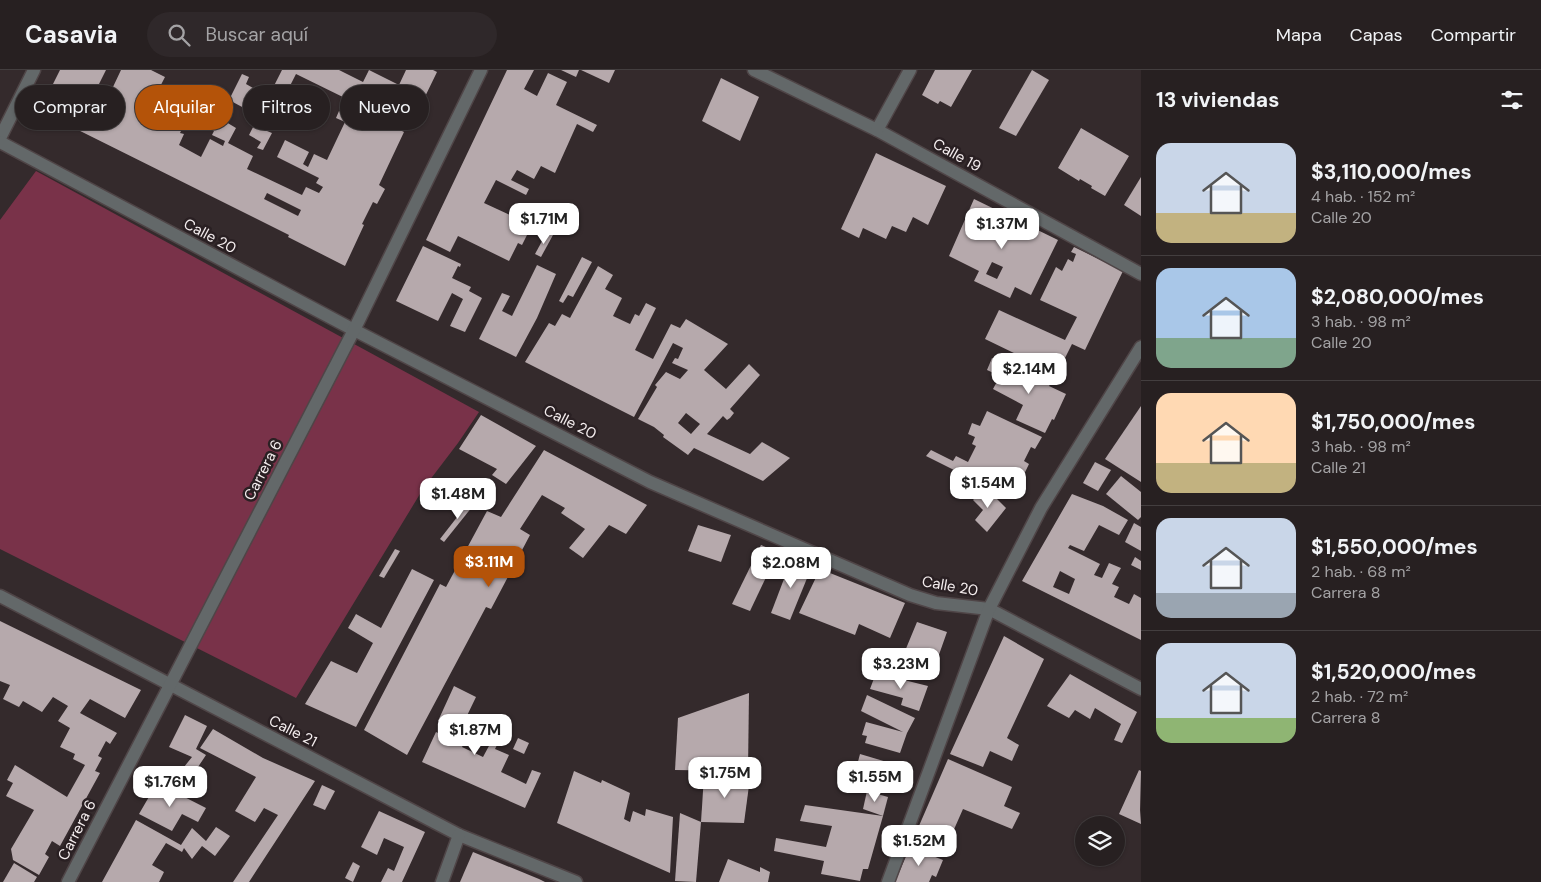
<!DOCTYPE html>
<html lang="es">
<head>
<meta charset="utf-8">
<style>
	:root { --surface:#272021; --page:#2f282a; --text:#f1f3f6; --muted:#a4a3a5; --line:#433e3f; --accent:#b45309 }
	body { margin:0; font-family:"DM Sans",sans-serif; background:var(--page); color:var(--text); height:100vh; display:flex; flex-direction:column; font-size:19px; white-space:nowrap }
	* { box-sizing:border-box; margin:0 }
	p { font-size:16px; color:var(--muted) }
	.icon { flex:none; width:28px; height:28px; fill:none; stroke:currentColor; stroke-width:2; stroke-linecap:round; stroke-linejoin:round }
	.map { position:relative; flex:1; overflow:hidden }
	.panel { display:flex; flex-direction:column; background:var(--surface); width:400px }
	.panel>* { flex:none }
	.banner { position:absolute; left:15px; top:15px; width:475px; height:45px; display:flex; gap:10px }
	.buttons { position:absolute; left:1075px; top:746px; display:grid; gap:10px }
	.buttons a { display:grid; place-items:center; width:50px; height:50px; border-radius:50%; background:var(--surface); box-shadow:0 1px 4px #0004,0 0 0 1px var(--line); font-size:25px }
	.price { position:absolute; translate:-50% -42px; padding:0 11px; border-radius:10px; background:#fff; color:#222; font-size:16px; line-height:32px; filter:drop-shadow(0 1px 2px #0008) }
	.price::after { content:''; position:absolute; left:50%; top:30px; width:15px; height:11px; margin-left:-8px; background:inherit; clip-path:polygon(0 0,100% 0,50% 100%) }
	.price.current { background:var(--accent); color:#fff }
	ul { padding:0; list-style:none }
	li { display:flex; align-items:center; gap:15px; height:125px; padding:0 15px }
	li+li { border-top:1px solid var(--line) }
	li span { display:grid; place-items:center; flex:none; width:140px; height:100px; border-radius:15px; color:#555 }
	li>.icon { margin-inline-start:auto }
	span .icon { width:60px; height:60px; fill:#fffc; stroke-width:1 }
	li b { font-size:21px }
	h2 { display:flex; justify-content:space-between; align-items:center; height:60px; padding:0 15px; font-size:21px }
	.pill { padding:0 18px; border-radius:22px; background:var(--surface); box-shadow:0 1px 4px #0004,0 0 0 1px var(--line); font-size:18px; line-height:45px }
	.pill.current { background:var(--accent); color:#fff }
	header { display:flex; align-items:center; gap:30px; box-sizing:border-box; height:70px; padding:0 25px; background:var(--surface); border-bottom:1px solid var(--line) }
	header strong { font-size:24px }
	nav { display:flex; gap:28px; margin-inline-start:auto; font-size:18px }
	.search { width:350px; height:45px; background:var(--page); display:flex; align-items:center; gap:12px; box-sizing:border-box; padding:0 18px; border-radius:28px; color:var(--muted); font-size:19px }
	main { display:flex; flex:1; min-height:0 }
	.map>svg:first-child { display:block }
</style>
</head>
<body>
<header>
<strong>Casavia</strong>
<div class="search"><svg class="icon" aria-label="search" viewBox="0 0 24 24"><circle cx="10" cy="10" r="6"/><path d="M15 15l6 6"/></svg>Buscar aquí</div>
<nav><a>Mapa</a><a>Capas</a><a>Compartir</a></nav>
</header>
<main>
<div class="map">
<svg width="1141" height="812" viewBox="0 0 1141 812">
	<rect width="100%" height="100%" fill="#342a2c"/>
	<polygon fill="#793249" points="36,101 479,342 458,373 423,419 296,628 0,479 0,150"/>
	<g fill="#b6a9ac" fill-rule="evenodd">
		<path d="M60,0H106L96,20L101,22L96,33L104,36L121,0H151L165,7L150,36L178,49L183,39L190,43L180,63L184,64L179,75L201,87L210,69L223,76L225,71L212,65L214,61L205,56L209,48L206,47L218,23L227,27L222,35L226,37L221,49L236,58L228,73L253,86L247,99L302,125L306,117L319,123L323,117L316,113L319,108L277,87L285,70L309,82L303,94L308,97L314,84L327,90L345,52L336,48L339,41L345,44L348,38L355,42L356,38L404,62L379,115L385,119L377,134L373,132L362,154L364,155L345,196L288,167L289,165L44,43L42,36ZM267,123L301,140L298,146L264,129Z"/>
		<polygon points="282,0 339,0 363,12 369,0 399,15 406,0 433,0 437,2 419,39 415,38 406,58 296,4 267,61 272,63 263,80 257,78 261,72 249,65"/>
		<polygon points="507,0 534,0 524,19 537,26 548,3 567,12 556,35 597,55 593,62 577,54 555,103 541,96 534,109 517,100 511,110 529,119 526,125 496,110 484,133 532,155 522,175 518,173 509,191 458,166 450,182 426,170"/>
		<polygon points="561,0 579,0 576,7"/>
		<polygon points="581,0 615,0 609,13"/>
		<polygon points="935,0 972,0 951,37 940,31 938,34 922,25"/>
		<polygon points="1032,0 1049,10 1016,66 999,58"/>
		<polygon points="242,4 249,7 246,14 253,18 244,38 229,30"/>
		<polygon points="721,8 759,27 740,71 702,51"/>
		<polygon points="1081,58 1129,86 1105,126 1091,118 1092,116 1080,109 1079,111 1058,98"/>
		<polygon points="876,83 946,116 928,155 913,147 906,162 892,156 886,169 863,158 859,168 841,159"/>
		<polygon points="1141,107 1141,146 1124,135"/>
		<path d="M974,129L1058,170L1031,225L1015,217L1010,228L974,211L979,201L949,186ZM992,192L1003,197L997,209L986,204Z"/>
		<polygon points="547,162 553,165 541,187 535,184"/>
		<polygon points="423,176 461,194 460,197 458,196 452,208 471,217 469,221 482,228 465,262 450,256 463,229 452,223 438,251 396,231"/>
		<polygon points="1074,177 1123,201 1085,280 1072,274 1057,304 985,269 999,240 1065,270 1077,247 1040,230 1056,197 1062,201 1068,189 1073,192 1076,184 1071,182"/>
		<polygon points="582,187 592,192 573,227 568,225 563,233 559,231"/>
		<polygon points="537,195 556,204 537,248 516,287 479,269 502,223 510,226 502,241 512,246"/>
		<path d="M598,196L613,205L605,219L622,228L613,246L630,254L635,244L639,246L646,233L656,238L635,280L653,289L671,254L680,258L686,249L728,274L704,300L726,319L749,294L760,305L730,339L734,343L730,348L727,350L723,346L707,364L750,384L762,372L790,388L763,411L694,378L688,385L663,367L664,365L654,357L638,349L657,317L655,315L666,302L680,309L688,300L672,293L675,288L678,289L683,278L673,273L634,347L525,292L549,253L555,256L562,244L570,248ZM686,343L700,354L691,364L678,353Z"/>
		<polygon points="992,288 1033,309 1035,304 1051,313 1049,316 1066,324 1054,350 1052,349 1045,363 1016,350 1023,335 993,319 1000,306 987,300"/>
		<polygon points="1141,336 1141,412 1105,389"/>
		<polygon points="987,341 1042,367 1035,379 1031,377 1024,391 1029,394 1012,429 926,386 931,380 953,391 956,386 968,392 976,376 972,374 975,367 968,364 972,353 980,356"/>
		<polygon points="481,345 536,376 506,414 492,405 497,399 459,379"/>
		<polygon points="544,380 647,435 626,464 609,455 583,488 569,478 585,459 561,443 565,438 542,425 520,459 530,465 491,539 486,537 407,685 364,660 440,514 446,517 487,441 501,447"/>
		<polygon points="1095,392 1111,400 1098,421 1083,413"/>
		<polygon points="1121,406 1141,422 1141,447 1138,450 1106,424"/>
		<polygon points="985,417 1006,438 987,462 975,450 983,440 973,430"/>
		<path d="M1072,424L1103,436L1128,450L1119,465L1099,455L1084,481L1070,475L1068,478L1100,494L1094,505L1102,508L1109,493L1121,498L1112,514L1119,517L1114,527L1129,534L1134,524L1141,528V570L1022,511ZM1060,501L1075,509L1069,524L1053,517Z"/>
		<polygon points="472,428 476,432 444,472 440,469"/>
		<polygon points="1134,453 1141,457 1141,481 1125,472"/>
		<polygon points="698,455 731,465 721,492 688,481"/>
		<polygon points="761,475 778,482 750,541 732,534"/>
		<polygon points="395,479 400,481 384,508 379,506"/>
		<polygon points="1135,487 1141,491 1141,500 1131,495"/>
		<polygon points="792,488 812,496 790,550 771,543"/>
		<polygon points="412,499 434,510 356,657 305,634 331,591 357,603 373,573 348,558 356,544 381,558"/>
		<polygon points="820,499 905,533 890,568 859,554 855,565 799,543"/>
		<polygon points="0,551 141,620 125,648 90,629 80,643 117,663 110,674 106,671 98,686 102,688 95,701 100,703 60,776 52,771 45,784 49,787 39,805 13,790 11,779 34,740 6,726 13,713 7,710 15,695 67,727 85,695 73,689 75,684 60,677 70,658 58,651 68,636 53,627 42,642 23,631 19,637 3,629 10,615 0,611"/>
		<polygon points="917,552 947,562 930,610 905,601 912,584 905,581"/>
		<polygon points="1004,566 1044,589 1007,668 1019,675 1012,691 990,681 983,697 950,684"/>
		<polygon points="876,603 928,616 919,641 901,635 903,628 870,619"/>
		<polygon points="1070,604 1137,642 1122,673 1114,670 1121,654 1095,638 1090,649 1075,640 1069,648 1047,636"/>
		<polygon points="454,616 476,627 462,656 471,659 462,677 483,687 490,674 485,672 490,662 501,667 495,679 509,685 501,702 526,714 532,700 541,703 525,738 422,692 436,662 455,671 459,662 438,651"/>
		<polygon points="749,623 748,701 675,700 678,648"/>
		<polygon points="867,625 915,648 907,663 900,683 865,673 867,666 862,665 866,652 903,662 861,641"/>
		<polygon points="185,645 207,656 196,679 206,685 194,703 184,697 192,687 169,677"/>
		<polygon points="213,659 263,688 315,711 249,812 233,812 278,745 264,738 255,752 235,741 256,707 200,678"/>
		<polygon points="518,668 529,673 524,684 513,679"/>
		<polygon points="860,684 897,695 891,714 855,703"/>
		<polygon points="948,689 1012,717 1004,736 1020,743 1012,759 963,739 944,782 929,776 928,778 912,772"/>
		<polygon points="1139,700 1141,701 1140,740 1141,754 1119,744"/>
		<polygon points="574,701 601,713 602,710 630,723 624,749 630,752 633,741 645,746 646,739 673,747 670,803 557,753"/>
		<polygon points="704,706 750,708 744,753 701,752"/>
		<polygon points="157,713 206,738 198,752 182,744 172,761 139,744"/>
		<polygon points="322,715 335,721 325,740 313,735"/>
		<polygon points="867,721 888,727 883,746 863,739"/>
		<polygon points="805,735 883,746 868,799 863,799 860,811 821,804 824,791 774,781 776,768 826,777 832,756 800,751"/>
		<polygon points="379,741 425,762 402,812 381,812 388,798 394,801 404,777 384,768 377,785 361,777"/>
		<polygon points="680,743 701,752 696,812 675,811"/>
		<polygon points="136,750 181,775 192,758 206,771 216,757 230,766 215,786 202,776 192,789 184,778 182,782 166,773 152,795 164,802 159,812 102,812"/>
		<polygon points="910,777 943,790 936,807 932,805 929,812 895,812"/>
		<polygon points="473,782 539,809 545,812 460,812"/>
		<polygon points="728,789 760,802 760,797 770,802 768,812 719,812"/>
		<polygon points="353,792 360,796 353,812 345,808"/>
		<polygon points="14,793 37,807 34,812 3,812"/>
	</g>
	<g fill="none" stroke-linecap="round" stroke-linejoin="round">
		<defs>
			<g id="minor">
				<polyline points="754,0 877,60 1141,204"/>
				<polyline points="877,60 910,0"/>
				<polyline points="0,68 34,0"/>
				<polyline points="0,72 354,260 650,412 910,525 936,533 989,539 1141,619"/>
				<polyline points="0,526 459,765 576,812"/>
				<polyline points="68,812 354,260 481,0"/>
				<polyline points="442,812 459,765"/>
				<polyline points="888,812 989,539 1041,438 1141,277"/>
			</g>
		</defs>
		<use href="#minor" stroke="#4f4547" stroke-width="15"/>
		<use href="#minor" stroke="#636869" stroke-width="12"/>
	</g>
	<g text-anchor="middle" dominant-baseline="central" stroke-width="5" stroke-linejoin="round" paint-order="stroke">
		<g font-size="15" fill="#f5eeef" stroke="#2a2023">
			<text transform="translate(957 85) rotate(29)">Calle 19</text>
			<text transform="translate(210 166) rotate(28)">Calle 20</text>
			<text transform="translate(570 352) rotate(27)">Calle 20</text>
			<text transform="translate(263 400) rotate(-63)">Carrera 6</text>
			<text transform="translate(950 516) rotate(10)">Calle 20</text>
			<text transform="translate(293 661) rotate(27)">Calle 21</text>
			<text transform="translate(77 760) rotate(-63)">Carrera 6</text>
		</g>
	</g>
</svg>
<div class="buttons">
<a><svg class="icon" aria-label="layers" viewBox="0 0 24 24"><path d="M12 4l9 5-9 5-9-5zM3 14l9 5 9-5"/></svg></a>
</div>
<b class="price" style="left:544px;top:175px">$1.71M</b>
<b class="price" style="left:1002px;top:180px">$1.37M</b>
<b class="price" style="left:1029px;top:325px">$2.14M</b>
<b class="price" style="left:988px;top:439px">$1.54M</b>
<b class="price" style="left:458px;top:450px">$1.48M</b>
<b class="price current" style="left:489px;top:518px">$3.11M</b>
<b class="price" style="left:791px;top:519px">$2.08M</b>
<b class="price" style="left:901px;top:620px">$3.23M</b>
<b class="price" style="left:475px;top:686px">$1.87M</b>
<b class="price" style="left:725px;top:729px">$1.75M</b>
<b class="price" style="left:875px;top:733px">$1.55M</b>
<b class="price" style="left:170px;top:738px">$1.76M</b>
<b class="price" style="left:919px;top:797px">$1.52M</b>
<div class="banner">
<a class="pill">Comprar</a>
<a class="pill current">Alquilar</a>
<a class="pill">Filtros</a>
<a class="pill">Nuevo</a>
</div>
</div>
<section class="panel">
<h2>13 viviendas<svg class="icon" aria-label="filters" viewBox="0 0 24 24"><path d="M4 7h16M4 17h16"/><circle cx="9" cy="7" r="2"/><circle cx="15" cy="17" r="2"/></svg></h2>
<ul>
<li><span style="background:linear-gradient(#c9d6e8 70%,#c2b280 0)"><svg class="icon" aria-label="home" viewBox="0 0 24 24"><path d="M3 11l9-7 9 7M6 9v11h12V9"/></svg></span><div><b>$3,110,000/mes</b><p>4 hab. · 152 m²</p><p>Calle 20</p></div></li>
<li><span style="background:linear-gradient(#a9c7e8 70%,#7fa58c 0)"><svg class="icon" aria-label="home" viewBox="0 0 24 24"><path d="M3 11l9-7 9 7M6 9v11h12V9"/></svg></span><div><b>$2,080,000/mes</b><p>3 hab. · 98 m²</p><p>Calle 20</p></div></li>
<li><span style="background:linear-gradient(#ffd9b3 70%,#c2b280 0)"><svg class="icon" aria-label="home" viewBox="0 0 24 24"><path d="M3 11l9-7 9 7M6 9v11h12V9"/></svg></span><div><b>$1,750,000/mes</b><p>3 hab. · 98 m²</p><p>Calle 21</p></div></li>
<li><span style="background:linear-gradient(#c9d6e8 75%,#9aa5b1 0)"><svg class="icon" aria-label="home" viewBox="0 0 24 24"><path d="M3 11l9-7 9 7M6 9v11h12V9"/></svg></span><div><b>$1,550,000/mes</b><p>2 hab. · 68 m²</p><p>Carrera 8</p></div></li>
<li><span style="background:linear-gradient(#c9d6e8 75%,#8fb573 0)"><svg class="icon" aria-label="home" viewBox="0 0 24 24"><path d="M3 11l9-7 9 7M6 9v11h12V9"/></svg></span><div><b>$1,520,000/mes</b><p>2 hab. · 72 m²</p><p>Carrera 8</p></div></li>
</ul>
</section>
</main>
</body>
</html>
